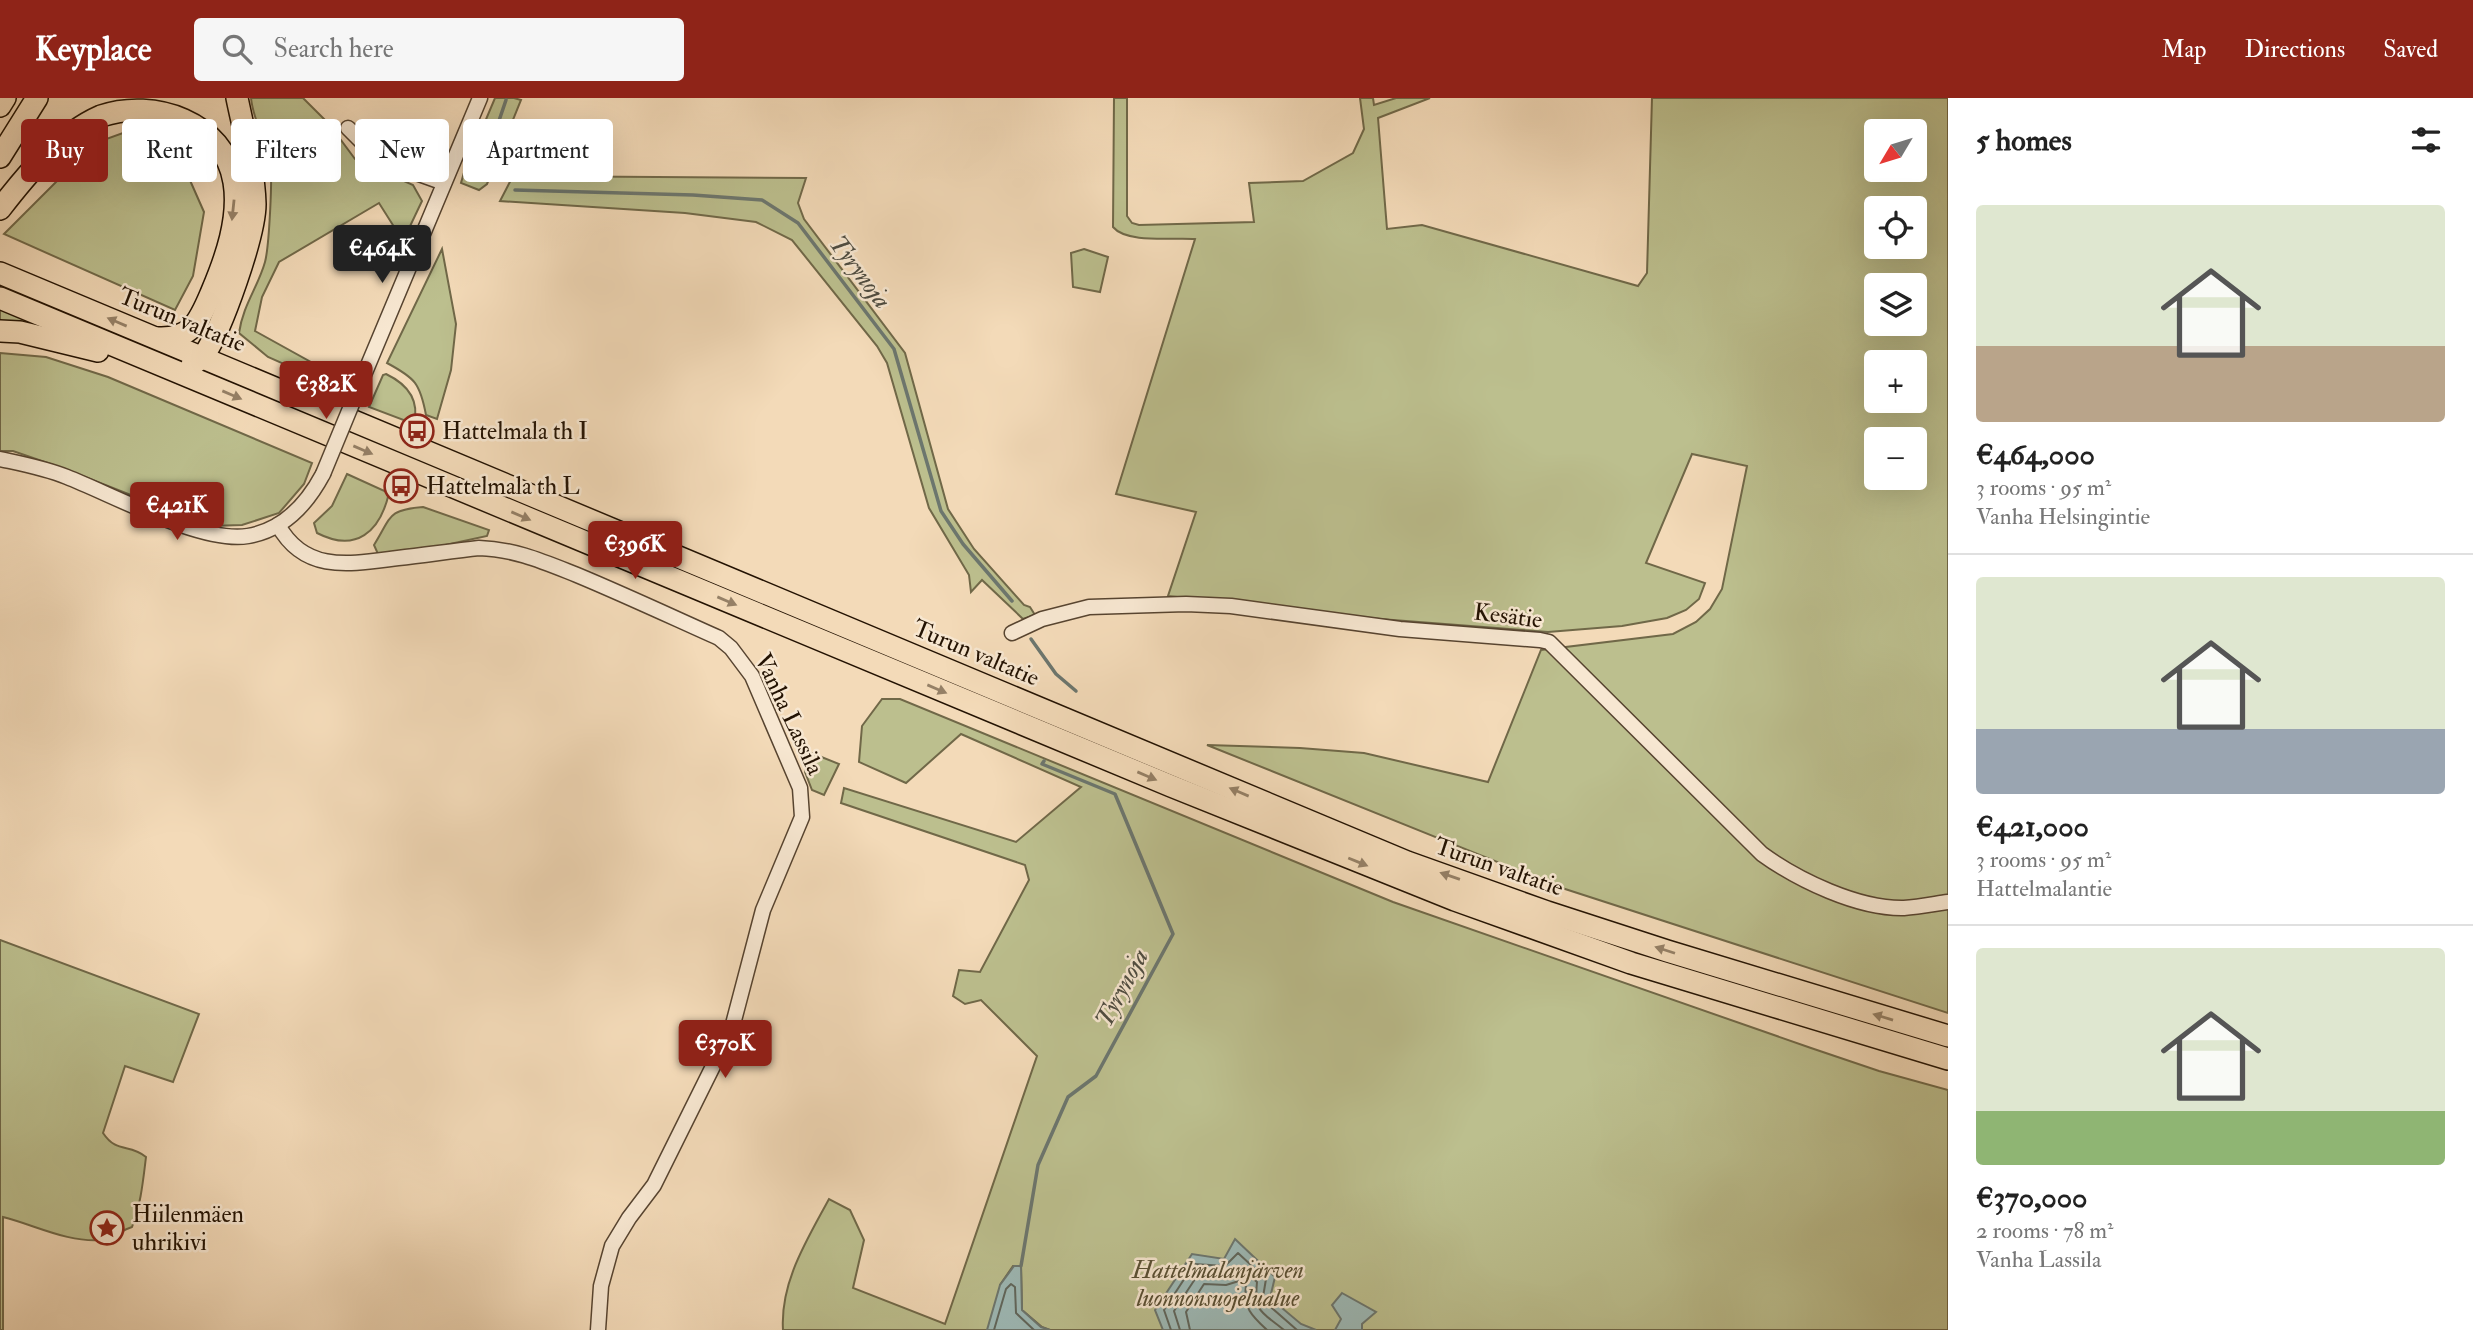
<!DOCTYPE html>
<html lang="en">
<head>
<meta charset="utf-8">
<style>
	:root { --surface:#fff; --page:#f6f6f6; --text:#222; --muted:#767676; --line:#e0e0e0; --accent:#8f2418 }
	body { margin:0; font-family:"IM FELL Double Pica",serif; background:var(--page); color:var(--text); height:100vh; display:flex; flex-direction:column; font-size:26px; white-space:nowrap }
	* { box-sizing:border-box; margin:0 }
	p { font-size:23px; color:var(--muted) }
	.icon { flex:none; width:38px; height:38px; fill:none; stroke:currentColor; stroke-width:2; stroke-linecap:round; stroke-linejoin:round }
	.map { position:relative; flex:1; overflow:hidden }
	.panel { display:flex; flex-direction:column; background:var(--surface); width:525px }
	.panel>* { flex:none }
	.top-card { position:absolute; left:21px; top:21px; width:665px; height:63px; display:flex; gap:14px }
	.needle { width:46px; rotate:232deg }
	.buttons { position:absolute; left:1864px; top:21px; display:grid; gap:14px }
	.buttons a { display:grid; place-items:center; width:63px; height:63px; border-radius:7px; background:var(--surface); box-shadow:0 7px 28px #0002; font-size:35px }
	.price { position:absolute; translate:-50% -60px; padding:0 16px; border-radius:7px; background:var(--accent); color:#fff; font-size:23px; line-height:46px; filter:drop-shadow(0 2px 4px #0008) }
	.price::after { content:''; position:absolute; left:50%; top:42px; width:21px; height:16px; margin-left:-10px; background:inherit; clip-path:polygon(0 0,100% 0,50% 100%) }
	.price.current { background:#222; color:#fff }
	ul { padding:0; list-style:none }
	li { display:grid; align-content:center; gap:14px; height:371px; padding:0 28px }
	li+li { border-top:2px solid var(--line) }
	li span { display:grid; place-items:center; height:217px; border-radius:7px; color:#555 }
	li>.icon { margin-inline-start:auto }
	span .icon { width:126px; height:126px; fill:#fffc; stroke-width:1 }
	li b { font-size:30px }
	h2 { display:flex; justify-content:space-between; align-items:center; height:84px; padding:0 28px; font-size:30px }
	.chip { padding:0 24px; border-radius:7px; background:var(--surface); box-shadow:0 7px 28px #0002; font-size:24px; line-height:63px }
	.chip.current { background:var(--accent); color:#fff }
	header { display:flex; align-items:center; gap:42px; box-sizing:border-box; height:98px; padding:0 35px; background:var(--accent); color:#fff }
	header strong { font-size:33px }
	nav { display:flex; gap:38px; margin-inline-start:auto; font-size:24px }
	.search { width:490px; height:63px; background:var(--page); display:flex; align-items:center; gap:18px; box-sizing:border-box; padding:0 24px; border-radius:7px; color:var(--muted); font-size:26px }
	main { display:flex; flex:1; min-height:0 }
	.map>svg:first-child { display:block }
</style>
</head>
<body>
<header>
<strong>Keyplace</strong>
<div class="search"><svg class="icon" aria-label="search" viewBox="0 0 24 24"><circle cx="10" cy="10" r="6"/><path d="M15 15l6 6"/></svg>Search here</div>
<nav><a>Map</a><a>Directions</a><a>Saved</a></nav>
</header>
<main>
<div class="map">
<svg width="1948" height="1232" viewBox="0 0 1948 1232">
	<rect width="100%" height="100%" fill="#f3dab8"/>
	<filter id="stains"><feTurbulence type="fractalNoise" baseFrequency=".00286" numOctaves="4"/><feColorMatrix values="0 0 0 0 .2 0 0 0 0 .09 0 0 0 0 .02 0 0 0 .5 -.17"/></filter>
	<radialGradient id="worn" r=".72"><stop offset=".6" stop-color="#630" stop-opacity="0"/><stop offset="1" stop-color="#630" stop-opacity=".3"/></radialGradient>
	<g fill="#bcbf8e" stroke="#706848" stroke-width="2" fill-rule="evenodd">
		<path d="M251,0H303L329,26L355,61L413,87L422,103L403,143L379,105L279,164L262,199L255,233L336,278L340,291L268,259L239,235C243,207 258,189 265,164C269,149 273,77 270,62C265,41 253,22 251,0Z"/>
		<polygon points="495,0 514,0 521,2 487,86 479,92 461,85 465,71"/>
		<path d="M1114,0H1127V118L1132,125L1139,127L1254,124L1249,85L1303,83L1353,55L1364,31L1360,0H1373L1374,7L1396,0H1430L1378,20L1387,131L1422,127L1638,188L1647,175L1652,0H1948V915L1562,790L1207,647L1300,650L1364,655L1488,684L1541,552L1673,536L1696,524L1710,511L1722,491L1747,368L1692,356L1646,465L1705,485L1699,501L1686,512L1667,520L1622,528L1548,534L1380,521L1168,498L1196,414L1116,396L1195,141C1175,139 1127,146 1113,129ZM1876,33H1914V72H1876ZM1876,110H1914V149H1876ZM1876,187H1914V226H1876ZM1876,264H1914V303H1876ZM1876,341H1914V380H1876Z"/>
		<polygon points="134,31 149,32 167,39 185,71 204,114 193,178 175,212 4,136 95,45"/>
		<polygon points="513,78 806,80 798,105 804,121 905,255 948,411 974,451 1024,507 1030,509 1035,517 1023,521 982,482 971,494 969,477 929,410 887,265 877,248 792,142 756,124 685,115 500,103"/>
		<path d="M442,151L456,226L451,272L437,321L426,317C420,285 415,280 387,265Z"/>
		<polygon points="1084,151 1108,159 1100,194 1073,189 1071,155"/>
		<polygon points="0,210 47,230 0,228"/>
		<polygon points="0,255 46,259 108,279 312,365 304,386 279,415 242,427 210,428 62,370 13,353 0,353"/>
		<path d="M386,276C407,286 420,301 414,326L369,309L383,277Z"/>
		<path d="M347,376L389,395C380,434 356,455 317,435L314,425L332,408Z"/>
		<path d="M423,409L489,432L487,438L436,449L378,456L374,447C392,418 387,412 423,409Z"/>
		<path d="M882,601H900L1393,804L1811,950L1879,973L1948,992V1232H1050L1042,1229L1022,1212L1021,1168H1013L1000,1187L1007,1232H783C780,1184 807,1142 829,1101L850,1112L864,1142L853,1190L945,1226L1037,958L981,902L965,906L953,898L959,872L980,874L1029,782L1025,767L841,705L844,690L1016,744L1081,689L961,636L906,685L859,664L862,628Z"/>
		<polygon points="809,654 839,666 824,697 812,692 805,674"/>
		<path d="M0,842L199,916L173,984L125,968L103,1035C117,1056 129,1045 146,1059C143,1083 141,1106 132,1129C122,1132 109,1142 102,1142C68,1145 35,1127 3,1119V1232H0Z"/>
	</g>
	<g fill="#9db9b6" stroke="#6c766e" stroke-width="2">
		<polygon points="1235,1141 1275,1179 1270,1200 1301,1226 1316,1232 1163,1232 1155,1212 1192,1156 1224,1161"/>
		<polygon points="1014,1168 1021,1168 1022,1212 1041,1229 1050,1232 987,1232 1000,1187"/>
		<polygon points="1342,1195 1376,1214 1362,1226 1362,1232 1335,1232 1341,1221 1332,1207"/>
	</g>
	<g fill="none" stroke-linecap="round" stroke-linejoin="round">
		<g stroke="#60665c" stroke-width="2">
			<polyline points="994,1232 1006,1191 1011,1186 1015,1189 1016,1215 1034,1232"/>
			<polyline points="1171,1232 1164,1212 1194,1166 1225,1168 1238,1155 1266,1181 1263,1199 1265,1204 1297,1232"/>
			<path d="M1180,1232L1174,1213L1199,1175L1225,1177L1240,1169L1257,1184C1254,1215 1261,1213 1284,1232"/>
			<path d="M1190,1232L1186,1214L1204,1186L1226,1187L1239,1183L1246,1188C1243,1210 1252,1218 1267,1232"/>
		</g>
		<g stroke="#6c766e" stroke-width="3.5">
			<polyline points="485,64 506,2"/>
			<polyline points="515,92 693,97 762,102 798,125 894,251 941,413 963,446 1012,503"/>
			<polyline points="1031,541 1056,576 1076,593"/>
			<polyline points="1021,1168 1038,1067 1068,999 1096,978 1173,836 1115,696 1042,666 1044,663"/>
		</g>
		<defs>
			<g id="minor">
				<polyline points="348,30 363,45 388,65 444,85"/>
				<polyline points="361,284 480,0"/>
				<path d="M0,361C23,366 45,370 67,379C111,396 202,446 248,438C283,432 307,406 323,376"/>
				<path d="M278,427C305,476 351,466 398,460C425,457 452,453 479,450C515,451 544,464 577,477C625,497 672,519 719,540L731,550L752,578L800,690L802,719L763,812L732,930L654,1087L629,1120L612,1148L601,1188L598,1232"/>
				<path d="M1012,535L1042,521L1089,509L1186,506L1231,508L1400,531L1540,542L1549,544L1762,756C1798,782 1858,811 1904,810C1919,809 1934,806 1948,804"/>
			</g>
			<g id="highway">
				<polyline points="0,8 5,0"/>
				<polyline points="0,59 37,0"/>
				<path d="M0,111C27,76 60,36 101,18C154,0 224,24 234,84C240,120 226,160 212,193C200,221 193,242 157,240"/>
				<polyline points="0,175 1407,764 1547,814 1667,853 1948,938"/>
				<polyline points="0,200 1171,688 1455,802 1631,865 1948,961"/>
				<polyline points="0,233 20,234 98,253"/>
				<path d="M192,267C196,264 201,261 204,257C222,231 255,137 255,106C254,71 244,34 237,0"/>
			</g>
		</defs>
		<use href="#minor" stroke="#574430" stroke-width="17"/>
		<use href="#highway" stroke="#231202" stroke-width="24"/>
		<use href="#minor" stroke="#f7e7d1" stroke-width="14"/>
		<use href="#highway" stroke="#f3dab8" stroke-width="21"/>
		<defs>
			<polyline id="minor-bridge" points="323,376 361,284"/>
		</defs>
		<use href="#minor-bridge" stroke="#574430" stroke-width="17" stroke-linecap="butt"/>
		<use href="#minor-bridge" stroke="#f7e7d1" stroke-width="14"/>
	</g>
	<defs><path id="oneway-solid" d="M-6-.8H1V-3.2L6.5 0L1 3.2V.8H-6Z" transform="scale(1.75)"/></defs>
	<g fill="#958066">
		<use href="#oneway-solid" transform="translate(233 112) rotate(96)"/>
		<use href="#oneway-solid" transform="translate(117 224) rotate(-157)"/>
		<use href="#oneway-solid" transform="translate(232 297) rotate(23)"/>
		<use href="#oneway-solid" transform="translate(363 352) rotate(23)"/>
		<use href="#oneway-solid" transform="translate(521 418) rotate(23)"/>
		<use href="#oneway-solid" transform="translate(727 503) rotate(23)"/>
		<use href="#oneway-solid" transform="translate(937 591) rotate(23)"/>
		<use href="#oneway-solid" transform="translate(1147 678) rotate(23)"/>
		<use href="#oneway-solid" transform="translate(1239 694) rotate(-157)"/>
		<use href="#oneway-solid" transform="translate(1358 764) rotate(22)"/>
		<use href="#oneway-solid" transform="translate(1450 778) rotate(-161)"/>
		<use href="#oneway-solid" transform="translate(1665 852) rotate(-162)"/>
		<use href="#oneway-solid" transform="translate(1883 919) rotate(-163)"/>
	</g>
	<defs>
		<symbol id="bus-ring" viewBox="-11 -11 22 22"><circle r="9.5" fill="#f7e7d1" stroke="#8f2418" stroke-width="1.5"/><path d="M-5-6H5V4H4V6H2V4H-2V6H-4V4H-5ZM-3.5-4V0h7V-4ZM-3.5 1.2v1.5H-2V1.2ZM2 1.2v1.5H3.5V1.2Z" fill="#8f2418"/></symbol>
		<symbol id="sight-ring" viewBox="-11 -11 22 22"><circle r="9.5" fill="#f7e7d1" stroke="#8f2418" stroke-width="1.5"/><path d="M0-6L1.8-2.2L6-1.7L2.9 1.2L3.7 5.4L0 3.3L-3.7 5.4L-2.9 1.2L-6-1.7L-1.8-2.2Z" fill="#8f2418"/></symbol>
	</defs>
	<g fill-rule="evenodd">
		<use href="#bus-ring" x="398" y="314" width="38" height="38"/>
		<use href="#bus-ring" x="382" y="369" width="38" height="38"/>
		<use href="#sight-ring" x="88" y="1111" width="38" height="38"/>
	</g>
	<g text-anchor="middle" dominant-baseline="central" stroke-width="5" stroke-linejoin="round" paint-order="stroke">
		<g font-size="24" fill="#231202" stroke="#f7e7d1">
			<text transform="translate(182 222) rotate(22)">Turun valtatie</text>
			<text transform="translate(1508 518) rotate(7)">Kesätie</text>
			<text transform="translate(976 555) rotate(23)">Turun valtatie</text>
			<text transform="translate(789 616) rotate(65)">Vanha Lassila</text>
			<text transform="translate(1499 769) rotate(19)">Turun valtatie</text>
		</g>
		<g font-size="24" fill="#231202" stroke="#f7e7d1" text-anchor="start">
			<text x="442" y="333">Hattelmala th I</text>
			<text x="426" y="388">Hattelmala th L</text>
			<text x="132" y="1116">Hiilenmäen<tspan x="132" dy="28">uhrikivi</tspan></text>
		</g>
		<g font-size="24" font-style="italic" fill="#594f33" stroke="#f7e7d1">
			<text x="1218" y="1172">Hattelmalanjärven<tspan x="1218" dy="28">luonnonsuojelualue</tspan></text>
		</g>
		<g font-size="26" font-style="italic" fill="#4e4c41" stroke="#f7e7d1">
			<text transform="translate(860 174) rotate(53)">Tyrynoja</text>
			<text transform="translate(1122 890) rotate(-62)">Tyrynoja</text>
		</g>
	</g>
	<rect width="100%" height="100%" filter="url(#stains)"/>
	<rect width="100%" height="100%" fill="url(#worn)"/>
</svg>
<div class="buttons">
<a><svg class="needle" viewBox="-14 -14 28 28"><path d="M0-13l5 13h-10z" fill="#e53935"/><path d="M0 13l5-13h-10z" fill="#767676"/></svg></a>
<a><svg class="icon" aria-label="locate" viewBox="0 0 24 24"><circle cx="12" cy="12" r="6"/><path d="M12 2v4M12 18v4M2 12h4M18 12h4"/></svg></a>
<a><svg class="icon" aria-label="layers" viewBox="0 0 24 24"><path d="M12 4l9 5-9 5-9-5zM3 14l9 5 9-5"/></svg></a>
<a>+</a>
<a>−</a>
</div>
<b class="price current" style="left:382px;top:187px">€464K</b>
<b class="price" style="left:326px;top:323px">€382K</b>
<b class="price" style="left:177px;top:444px">€421K</b>
<b class="price" style="left:635px;top:483px">€396K</b>
<b class="price" style="left:725px;top:982px">€370K</b>
<div class="top-card">
<a class="chip current">Buy</a>
<a class="chip">Rent</a>
<a class="chip">Filters</a>
<a class="chip">New</a>
<a class="chip">Apartment</a>
</div>
</div>
<section class="panel">
<h2>5 homes<svg class="icon" aria-label="filters" viewBox="0 0 24 24"><path d="M4 7h16M4 17h16"/><circle cx="9" cy="7" r="2"/><circle cx="15" cy="17" r="2"/></svg></h2>
<ul>
<li><span style="background:linear-gradient(#dfe7d0 65%,#b9a48a 0)"><svg class="icon" aria-label="home" viewBox="0 0 24 24"><path d="M3 11l9-7 9 7M6 9v11h12V9"/></svg></span><div><b>€464,000</b><p>3 rooms · 95 m²</p><p>Vanha Helsingintie</p></div></li>
<li><span style="background:linear-gradient(#dfe7d0 70%,#9aa5b1 0)"><svg class="icon" aria-label="home" viewBox="0 0 24 24"><path d="M3 11l9-7 9 7M6 9v11h12V9"/></svg></span><div><b>€421,000</b><p>3 rooms · 95 m²</p><p>Hattelmalantie</p></div></li>
<li><span style="background:linear-gradient(#dfe7d0 75%,#8fb573 0)"><svg class="icon" aria-label="home" viewBox="0 0 24 24"><path d="M3 11l9-7 9 7M6 9v11h12V9"/></svg></span><div><b>€370,000</b><p>2 rooms · 78 m²</p><p>Vanha Lassila</p></div></li>
</ul>
</section>
</main>
</body>
</html>
